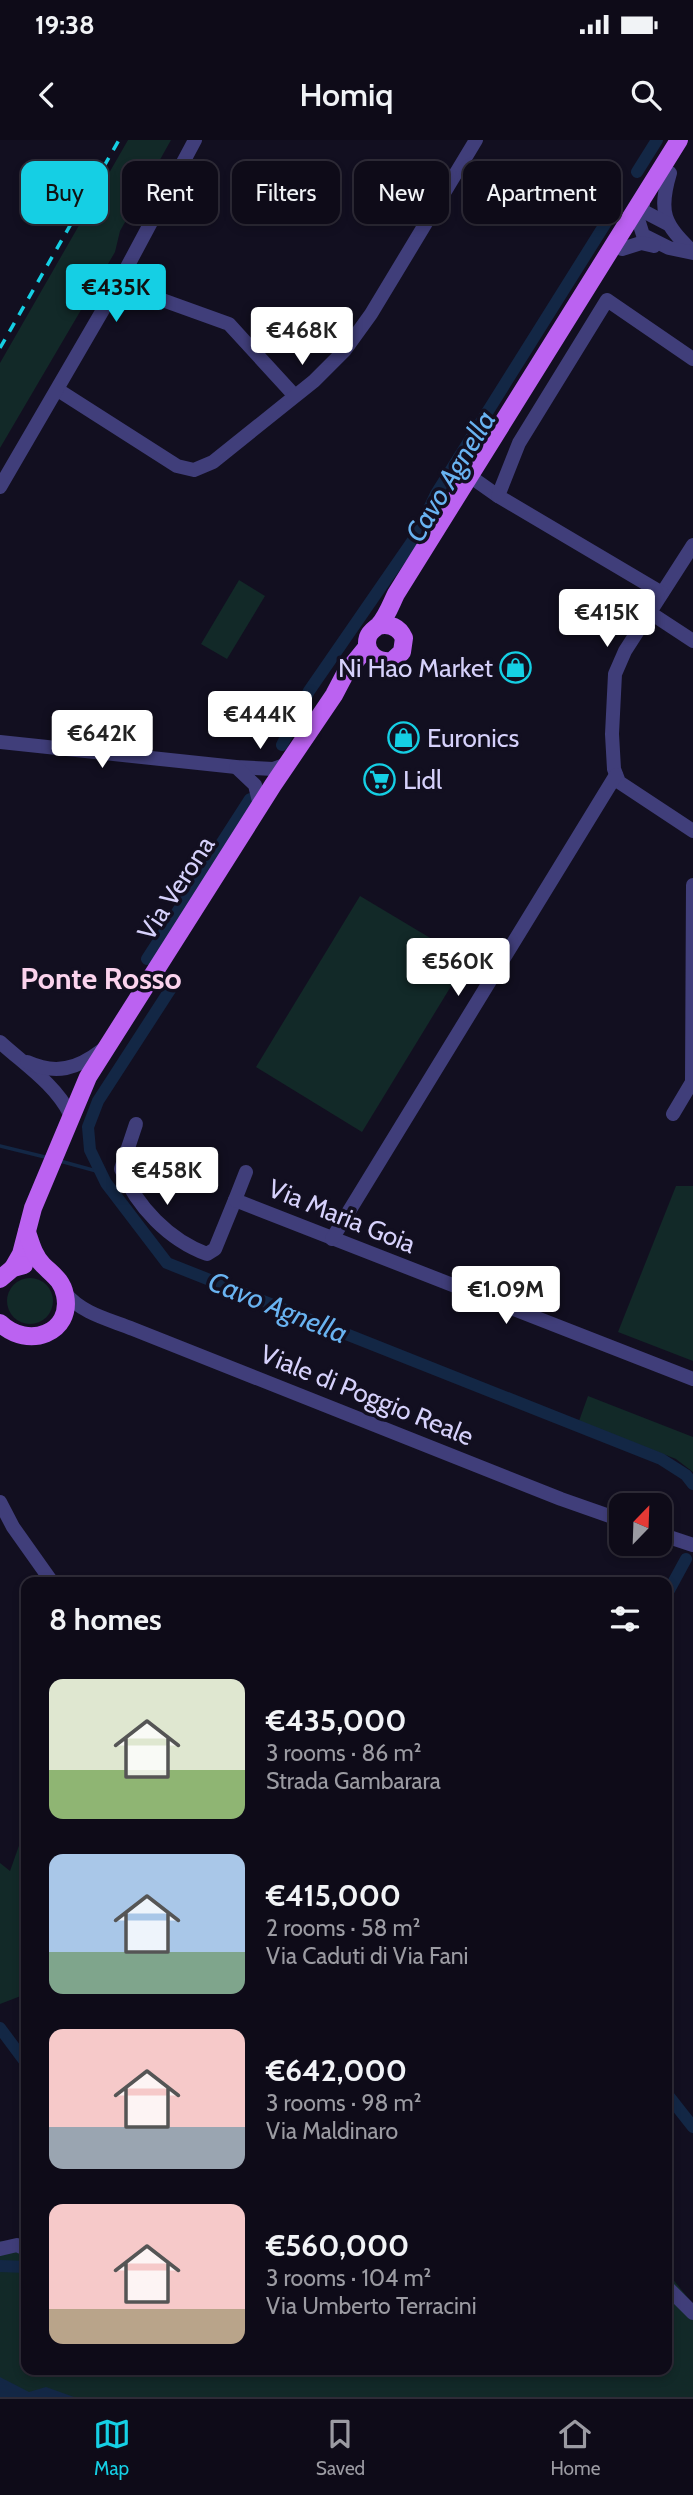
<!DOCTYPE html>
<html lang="en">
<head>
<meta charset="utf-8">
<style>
	:root { --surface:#0e0b18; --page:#171421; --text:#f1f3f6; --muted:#9b9ba2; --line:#2e2b37; --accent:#15cfe4 }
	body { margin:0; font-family:Cabin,sans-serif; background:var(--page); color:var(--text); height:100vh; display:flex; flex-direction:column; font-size:26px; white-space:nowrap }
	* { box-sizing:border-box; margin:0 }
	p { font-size:23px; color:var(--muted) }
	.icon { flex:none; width:38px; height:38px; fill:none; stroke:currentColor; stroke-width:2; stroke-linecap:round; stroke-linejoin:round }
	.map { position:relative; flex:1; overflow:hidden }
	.details { position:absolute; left:21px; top:1437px; width:651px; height:798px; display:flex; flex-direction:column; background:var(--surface); border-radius:14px; box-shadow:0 4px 10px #0003,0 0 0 2px var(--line) }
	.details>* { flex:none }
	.top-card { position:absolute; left:21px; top:21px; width:651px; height:63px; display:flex; gap:14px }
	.needle { width:46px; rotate:23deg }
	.tools { position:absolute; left:609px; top:1353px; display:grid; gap:14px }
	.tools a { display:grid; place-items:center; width:63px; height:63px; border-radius:14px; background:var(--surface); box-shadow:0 4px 10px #0003,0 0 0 2px var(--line); font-size:35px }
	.price { position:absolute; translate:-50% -60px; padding:0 16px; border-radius:7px; background:#fff; color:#222; font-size:23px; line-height:46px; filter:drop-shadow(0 2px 4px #0008) }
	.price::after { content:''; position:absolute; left:50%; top:42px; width:21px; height:16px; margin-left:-10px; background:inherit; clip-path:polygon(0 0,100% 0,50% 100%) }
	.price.on { background:var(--accent); color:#111 }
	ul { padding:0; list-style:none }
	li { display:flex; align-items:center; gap:21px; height:175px; padding:0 28px }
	li span { display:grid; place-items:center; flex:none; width:196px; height:140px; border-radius:14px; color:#555 }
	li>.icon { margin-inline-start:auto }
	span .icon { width:84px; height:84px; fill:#fffc; stroke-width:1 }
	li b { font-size:30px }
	h2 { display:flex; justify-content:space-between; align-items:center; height:84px; padding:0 28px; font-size:30px }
	.tag { padding:0 24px; border-radius:14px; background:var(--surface); box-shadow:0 4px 10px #0003,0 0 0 2px var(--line); font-size:24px; line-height:63px }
	.tag.on { background:var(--accent); color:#111 }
	.status { display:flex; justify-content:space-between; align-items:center; height:49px; padding:0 35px; background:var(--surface); direction:ltr }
	.status svg { height:19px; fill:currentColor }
	header { display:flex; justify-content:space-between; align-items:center; height:91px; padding:0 28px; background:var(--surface); font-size:32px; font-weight:600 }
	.tabs { display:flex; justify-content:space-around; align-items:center; height:98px; border-top:2px solid var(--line); background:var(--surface); font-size:19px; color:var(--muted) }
	.tabs a { display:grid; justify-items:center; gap:4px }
	.tabs .on { color:var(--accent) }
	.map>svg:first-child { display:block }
</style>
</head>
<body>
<div class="status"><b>19:38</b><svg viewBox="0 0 49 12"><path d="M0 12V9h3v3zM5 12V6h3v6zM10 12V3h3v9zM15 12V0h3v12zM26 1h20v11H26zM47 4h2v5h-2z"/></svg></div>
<header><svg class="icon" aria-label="back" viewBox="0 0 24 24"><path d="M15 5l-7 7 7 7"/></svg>Homiq<svg class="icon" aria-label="search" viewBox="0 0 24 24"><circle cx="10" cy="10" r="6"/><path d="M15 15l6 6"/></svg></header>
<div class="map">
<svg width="693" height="2257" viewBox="0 0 693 2257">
	<rect width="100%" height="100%" fill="#120f20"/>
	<g fill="#122928">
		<polygon points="128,0 171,0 120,91 115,112 0,308 0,223"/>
		<polygon points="239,440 265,456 227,519 201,504"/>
		<polygon points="360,756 467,820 362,992 256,927"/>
		<polygon points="676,1046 693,1046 693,1221 618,1192"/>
		<circle cx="30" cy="1161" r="23"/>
		<polygon points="588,1256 693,1297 693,1332 676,1319 579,1281"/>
		<polygon points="21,1700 26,1702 26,1854 0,1864 0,1723 10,1731"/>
		<polygon points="0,2101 26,2103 26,2230 667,2230 667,2137 671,2137 693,2164 693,2257 0,2257"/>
	</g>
	<polygon fill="#132745" points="0,2237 29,2252 46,2247 74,2257 0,2257"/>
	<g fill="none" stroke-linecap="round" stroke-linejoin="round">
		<g stroke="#132745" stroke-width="3.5">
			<polyline points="0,1006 49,1018"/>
			<polyline points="60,1021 100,1032"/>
		</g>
		<g stroke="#132745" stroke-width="12">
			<polyline points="637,32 657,0"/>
			<polyline points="282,605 309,551 416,396 436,354 617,65"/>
			<polyline points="147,819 250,659"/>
			<polyline points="177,839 98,961 88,987 90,1010 106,1043 167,1123 661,1319 686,1335 693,1344"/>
			<polyline points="667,1454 686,1419"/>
			<polyline points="0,1888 26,1923"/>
			<polyline points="667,1954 693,1987"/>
			<polyline points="0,2126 26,2127"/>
		</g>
		<g stroke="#403e7a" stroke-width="14">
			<path d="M670,33C658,73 664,84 693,112"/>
			<polyline points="643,64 638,79 643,95 669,108 693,113"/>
			<polyline points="634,79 639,74 645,72 668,84"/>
			<polyline points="622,109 641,103 654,106"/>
			<polyline points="118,144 229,184 294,255"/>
			<polyline points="58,250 177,326 194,330 213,322 314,241 345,210 371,174 476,0"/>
			<polyline points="471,337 498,356"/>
			<polyline points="0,347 118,144 195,0"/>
			<polyline points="693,405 625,511 615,534 612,594 614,629 619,642 693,691"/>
			<polyline points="662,453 498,356 519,303 607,160 693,219"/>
			<polyline points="649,472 693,501"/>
			<polyline points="0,602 236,627 273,629 287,624"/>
			<polyline points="236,627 255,645 260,665"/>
			<path d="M0,902C24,924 55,944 70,974"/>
			<path d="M27,922C56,935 77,929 102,910"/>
			<polyline points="673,974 692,942 693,745"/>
			<path d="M136,984L121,1029C137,1067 169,1100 207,1114L215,1109L235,1060"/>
			<polyline points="246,1032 235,1060 693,1239"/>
			<polyline points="332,1099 616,635"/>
			<path d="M65,1153C83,1174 108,1179 133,1189L561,1359L621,1380"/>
			<polyline points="0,1362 13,1387 52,1442"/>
			<polyline points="660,1394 693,1405"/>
			<polyline points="0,2109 17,2105 26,2109"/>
			<polyline points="667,2147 693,2173"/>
		</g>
		<g stroke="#bb62f1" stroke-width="18">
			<path d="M378,486C390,483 399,487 404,498L402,512L392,521C378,523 363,513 368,497C370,491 375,489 379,485C387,476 391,464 396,454L679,0"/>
			<polyline points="13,1128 21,1114 33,1068 88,937 273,645 334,555 345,534 367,507"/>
			<polyline points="0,1139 13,1128 24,1125"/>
			<path d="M0,1183C28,1210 73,1193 65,1155C62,1140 53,1135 43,1125C34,1116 31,1104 27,1092"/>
		</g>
		<polyline stroke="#15cfe4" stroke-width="3.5" stroke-dasharray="10 9" stroke-linecap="butt" points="0,208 119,0"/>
	</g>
	<defs>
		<symbol id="shop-ring" viewBox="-11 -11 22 22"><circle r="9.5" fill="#120f20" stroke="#15cfe4" stroke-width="1.5"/><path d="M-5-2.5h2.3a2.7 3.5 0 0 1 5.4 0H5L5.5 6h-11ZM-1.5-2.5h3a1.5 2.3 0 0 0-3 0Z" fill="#15cfe4"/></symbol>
		<symbol id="supermarket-ring" viewBox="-11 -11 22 22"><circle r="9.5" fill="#120f20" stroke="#15cfe4" stroke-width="1.5"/><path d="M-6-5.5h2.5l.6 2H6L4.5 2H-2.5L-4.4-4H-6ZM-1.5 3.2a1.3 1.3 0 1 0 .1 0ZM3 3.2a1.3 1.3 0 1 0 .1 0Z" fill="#15cfe4"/></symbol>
	</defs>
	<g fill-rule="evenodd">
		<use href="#shop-ring" x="498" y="510" width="35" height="35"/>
		<use href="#shop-ring" x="386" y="580" width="35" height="35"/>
		<use href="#supermarket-ring" x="362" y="622" width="35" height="35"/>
	</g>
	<g text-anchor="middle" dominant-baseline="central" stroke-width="7" stroke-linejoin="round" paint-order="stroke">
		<g font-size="26" fill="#d6d1fb" stroke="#120f20" text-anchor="start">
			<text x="493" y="528" text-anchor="end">Ni Hao Market</text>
			<text x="427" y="598">Euronics</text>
			<text x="403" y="640">Lidl</text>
		</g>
		<g font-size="26" fill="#d6d1fb" stroke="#120f20">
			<text transform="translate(176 748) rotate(-57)">Via Verona</text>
			<text transform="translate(342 1076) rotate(22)">Via Maria Goia</text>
			<text transform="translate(367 1255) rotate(22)">Viale di Poggio Reale</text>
		</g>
		<g font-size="28" font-style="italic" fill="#69b3f1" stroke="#120f20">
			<text transform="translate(450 336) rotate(-59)">Cavo Agnella</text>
			<text transform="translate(278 1167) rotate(22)">Cavo Agnella</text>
		</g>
		<g font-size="30" font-weight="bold" fill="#fbd3ed" stroke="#120f20">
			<text x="101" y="838">Ponte Rosso</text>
		</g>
	</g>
</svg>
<div class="tools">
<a><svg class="needle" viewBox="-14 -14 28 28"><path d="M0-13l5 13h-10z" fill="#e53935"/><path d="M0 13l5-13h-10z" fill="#9b9ba2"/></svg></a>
</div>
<b class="price on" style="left:116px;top:184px">€435K</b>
<b class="price" style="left:302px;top:227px">€468K</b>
<b class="price" style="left:607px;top:509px">€415K</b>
<b class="price" style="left:260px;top:611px">€444K</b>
<b class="price" style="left:102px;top:630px">€642K</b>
<b class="price" style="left:458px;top:858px">€560K</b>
<b class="price" style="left:167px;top:1067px">€458K</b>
<b class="price" style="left:506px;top:1186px">€1.09M</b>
<div class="top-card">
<a class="tag on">Buy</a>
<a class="tag">Rent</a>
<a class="tag">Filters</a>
<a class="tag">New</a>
<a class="tag">Apartment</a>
</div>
<section class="details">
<h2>8 homes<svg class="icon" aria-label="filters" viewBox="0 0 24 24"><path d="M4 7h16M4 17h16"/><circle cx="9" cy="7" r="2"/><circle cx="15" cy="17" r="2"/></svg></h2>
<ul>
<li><span style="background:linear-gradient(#dfe7d0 65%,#8fb573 0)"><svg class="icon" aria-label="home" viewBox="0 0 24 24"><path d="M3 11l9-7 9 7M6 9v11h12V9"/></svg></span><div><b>€435,000</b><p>3 rooms · 86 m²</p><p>Strada Gambarara</p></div></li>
<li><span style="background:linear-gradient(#a9c7e8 70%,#7fa58c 0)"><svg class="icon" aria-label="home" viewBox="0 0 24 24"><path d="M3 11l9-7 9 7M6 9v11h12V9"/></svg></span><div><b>€415,000</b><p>2 rooms · 58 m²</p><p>Via Caduti di Via Fani</p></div></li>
<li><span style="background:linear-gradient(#f6c9c9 70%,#9aa5b1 0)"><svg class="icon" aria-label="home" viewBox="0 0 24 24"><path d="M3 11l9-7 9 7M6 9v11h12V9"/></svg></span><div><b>€642,000</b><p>3 rooms · 98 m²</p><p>Via Maldinaro</p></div></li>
<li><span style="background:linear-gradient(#f6c9c9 75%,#b9a48a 0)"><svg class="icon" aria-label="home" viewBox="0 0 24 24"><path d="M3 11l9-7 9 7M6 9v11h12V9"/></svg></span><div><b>€560,000</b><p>3 rooms · 104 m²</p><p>Via Umberto Terracini</p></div></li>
</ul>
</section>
</div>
<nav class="tabs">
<a class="on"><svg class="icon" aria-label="map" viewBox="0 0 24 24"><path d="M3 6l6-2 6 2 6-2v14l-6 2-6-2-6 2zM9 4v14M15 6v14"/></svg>Map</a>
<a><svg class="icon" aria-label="saved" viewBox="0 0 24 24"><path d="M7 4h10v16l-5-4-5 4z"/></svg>Saved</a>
<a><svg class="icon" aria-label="home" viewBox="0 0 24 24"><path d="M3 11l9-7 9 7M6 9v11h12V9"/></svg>Home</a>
</nav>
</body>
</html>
